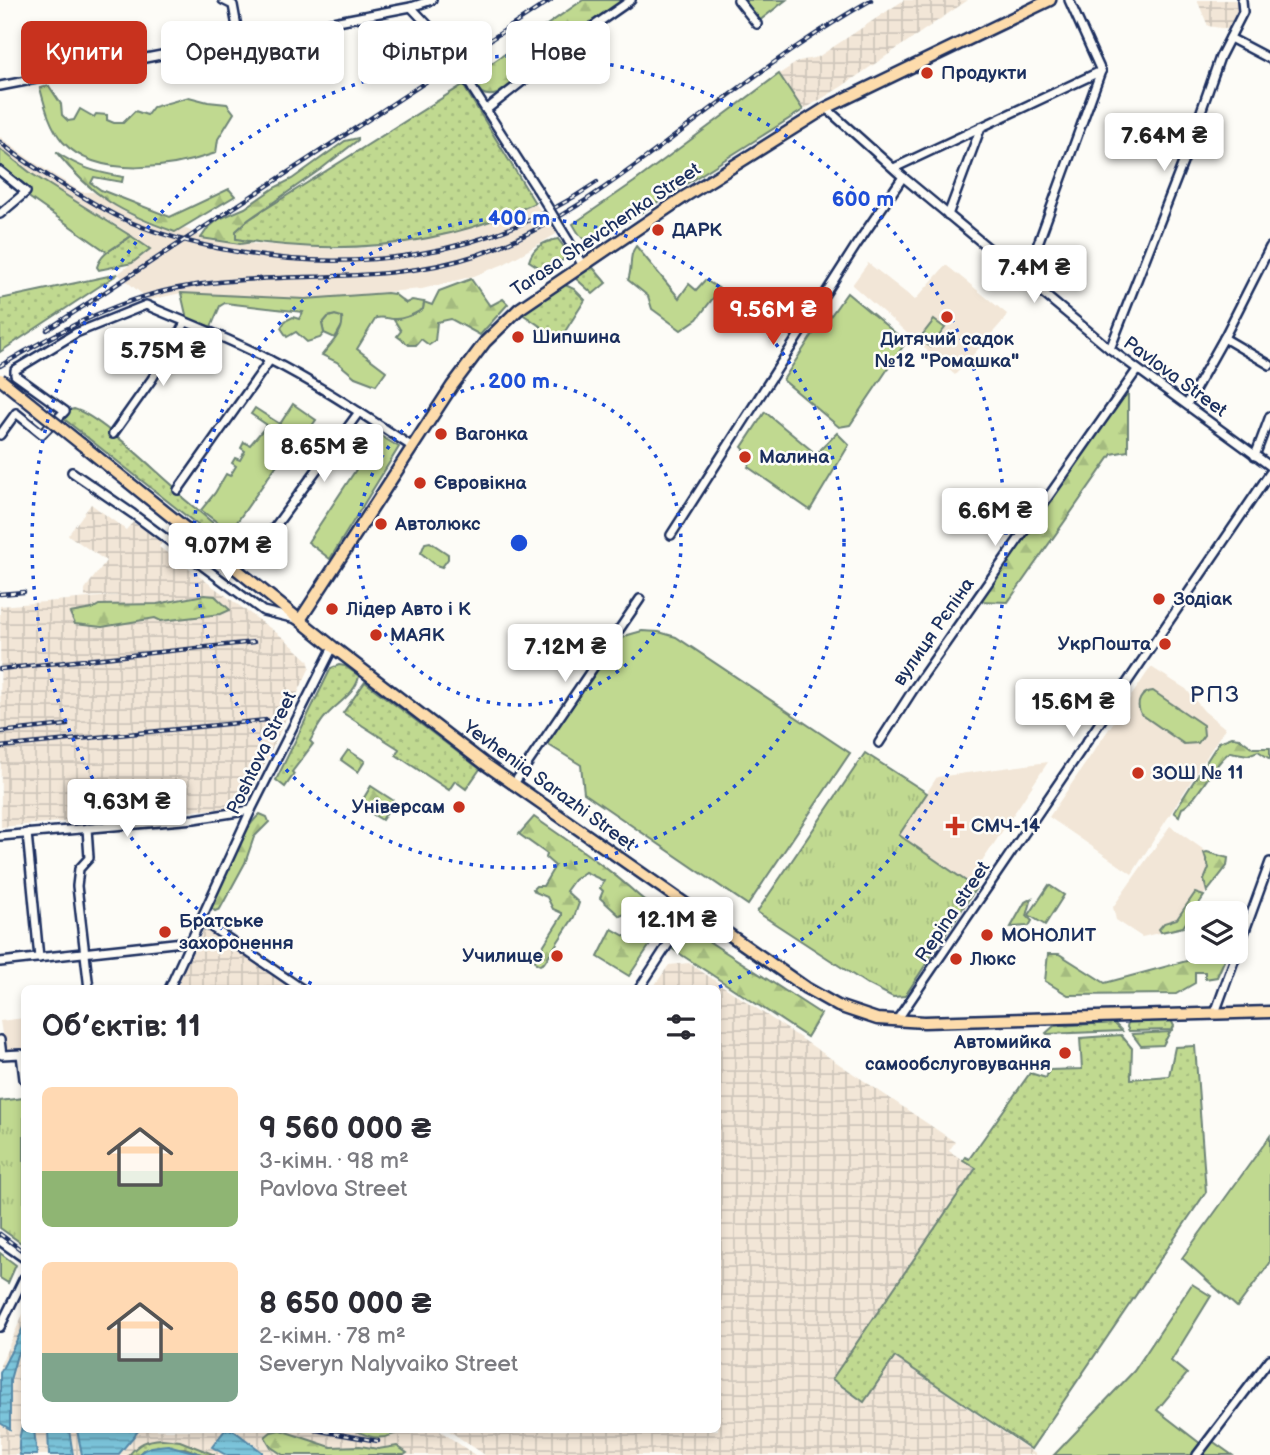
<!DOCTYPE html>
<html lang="uk">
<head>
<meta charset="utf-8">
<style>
	:root { --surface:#fff; --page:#f2f2f3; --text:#2b2b33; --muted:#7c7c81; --accent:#c8321e }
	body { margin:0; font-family:"Balsamiq Sans",sans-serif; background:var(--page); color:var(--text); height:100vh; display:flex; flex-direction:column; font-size:26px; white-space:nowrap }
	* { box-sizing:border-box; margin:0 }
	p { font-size:23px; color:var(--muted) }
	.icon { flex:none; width:38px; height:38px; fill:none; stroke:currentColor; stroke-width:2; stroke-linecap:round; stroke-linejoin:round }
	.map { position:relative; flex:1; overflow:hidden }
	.details { position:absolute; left:21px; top:985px; width:700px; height:448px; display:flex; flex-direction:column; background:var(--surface); border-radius:10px; box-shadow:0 4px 10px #0003 }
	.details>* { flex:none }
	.guide { position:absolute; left:21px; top:21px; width:700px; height:63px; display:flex; gap:14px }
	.tools { position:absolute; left:1185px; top:901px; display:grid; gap:14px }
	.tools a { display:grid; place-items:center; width:63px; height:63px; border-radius:10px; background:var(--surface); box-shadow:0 4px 10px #0003; font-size:35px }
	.price { position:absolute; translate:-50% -60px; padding:0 16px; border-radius:7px; background:#fff; color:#222; font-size:23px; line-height:46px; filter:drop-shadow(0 2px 4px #0008) }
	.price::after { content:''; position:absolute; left:50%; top:42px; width:21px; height:16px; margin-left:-10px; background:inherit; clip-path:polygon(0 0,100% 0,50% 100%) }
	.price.active { background:var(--accent); color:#fff }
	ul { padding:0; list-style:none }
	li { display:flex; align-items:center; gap:21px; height:175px; padding:0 21px }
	li span { display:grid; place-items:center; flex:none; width:196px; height:140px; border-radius:10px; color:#555 }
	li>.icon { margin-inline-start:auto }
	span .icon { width:84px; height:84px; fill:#fffc; stroke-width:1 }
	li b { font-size:30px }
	h2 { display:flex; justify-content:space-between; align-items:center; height:84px; padding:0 21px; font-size:30px }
	.tag { padding:0 24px; border-radius:10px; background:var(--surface); box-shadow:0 4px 10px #0003; font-size:24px; line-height:63px }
	.tag.active { background:var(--accent); color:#fff }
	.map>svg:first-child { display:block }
</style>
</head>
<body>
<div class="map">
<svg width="1270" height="1455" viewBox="0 0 1270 1455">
	<defs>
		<pattern id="industrial-grid" width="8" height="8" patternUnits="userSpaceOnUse" patternTransform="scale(1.75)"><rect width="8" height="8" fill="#f2e6d7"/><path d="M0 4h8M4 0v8" fill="none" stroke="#cfc6bb"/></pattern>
		<pattern id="grass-dots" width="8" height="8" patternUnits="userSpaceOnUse" patternTransform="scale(1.75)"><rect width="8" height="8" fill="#c0d990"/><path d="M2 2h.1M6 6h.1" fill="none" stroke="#a4bb7f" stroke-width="1.8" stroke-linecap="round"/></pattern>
		<pattern id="forest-firs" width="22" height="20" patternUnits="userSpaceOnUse" patternTransform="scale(1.75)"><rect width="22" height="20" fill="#c0d990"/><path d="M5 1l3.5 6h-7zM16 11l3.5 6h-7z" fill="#a4bb7f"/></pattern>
		<pattern id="park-tufts" width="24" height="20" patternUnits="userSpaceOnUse" patternTransform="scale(1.75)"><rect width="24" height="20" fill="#c0d990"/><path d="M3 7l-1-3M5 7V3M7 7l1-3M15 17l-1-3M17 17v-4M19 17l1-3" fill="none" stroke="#a4bb7f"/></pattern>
		<pattern id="water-rules" width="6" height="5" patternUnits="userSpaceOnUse" patternTransform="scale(1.75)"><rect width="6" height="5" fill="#7bc5db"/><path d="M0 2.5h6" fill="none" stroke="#64a0b5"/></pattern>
	</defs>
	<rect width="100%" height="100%" fill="#fdfcf7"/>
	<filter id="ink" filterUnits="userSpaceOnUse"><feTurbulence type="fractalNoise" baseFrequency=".0143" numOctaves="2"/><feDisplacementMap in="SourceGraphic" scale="14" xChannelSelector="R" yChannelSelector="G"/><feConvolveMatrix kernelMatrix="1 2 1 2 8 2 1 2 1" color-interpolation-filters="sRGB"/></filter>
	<g filter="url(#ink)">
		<g fill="#f2e6d7">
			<polygon points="0,137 29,159 81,192 93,192 124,212 148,223 175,232 184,228 212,241 335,249 377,247 460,231 507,216 535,203 558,233 504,264 474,276 422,289 305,299 181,293 149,300 118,274 149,249 124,230 32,174 0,149"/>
			<polygon points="868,263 915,300 946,265 1007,314 1003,321 955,375 852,285"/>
			<polygon points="1151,667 1186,689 1204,711 1225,728 1132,874 1049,817"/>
			<polygon points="1048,762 968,883 899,835 937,777"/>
			<polygon points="1170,826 1224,864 1183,927 1142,937 1116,920 1113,907"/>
			<polygon points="24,1018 24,1053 20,1051 5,1052 0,1021"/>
		</g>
		<g fill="url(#industrial-grid)">
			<polygon points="904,0 968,0 841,87 803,110 779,74 799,61 818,57"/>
			<polygon points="1197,0 1242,0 1243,12 1234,30 1208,26"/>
			<polygon points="91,504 126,530 133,522 163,541 159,547 285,639 308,660 310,667 247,802 240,807 1,827 0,606 122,595 85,597 85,589 106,561 68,535"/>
			<polygon points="204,928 292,989 175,989"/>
			<polygon points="689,963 955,1142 949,1151 975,1168 831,1380 864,1403 895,1358 1037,1455 485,1455 448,1430 718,1430 718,989 652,989 669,965"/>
			<polygon points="24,1312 24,1430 439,1430 475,1455 0,1455 0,1365"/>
		</g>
		<g fill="url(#grass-dots)" stroke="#6e8477" stroke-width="2">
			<path d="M463,85L535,203C439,248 339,256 236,239V231L248,220Z"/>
			<path d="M131,236L150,249L132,263L99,270L97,267C102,250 119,247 131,236Z"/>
			<path d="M558,239L564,247L567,256L548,273L529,261C533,247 545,241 558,239Z"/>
			<polygon points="590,264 606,283 593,294 573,276"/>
			<polygon points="118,274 0,352 0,299"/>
			<polygon points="561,283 574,289 585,300 564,333 569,337 565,343 518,311"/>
			<path d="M74,409C100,416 155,471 178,490L183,498L250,554L245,567L214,538L64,419L65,411Z"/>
			<path d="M339,665L345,666L359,676C356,694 337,703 326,716C319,723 315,733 310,741L313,744L292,772L294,774L285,787L276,780L331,668Z"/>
			<polygon points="365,682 480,769 466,789 455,781 449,790 396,755 399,749 343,713"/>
			<polygon points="1171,1020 1174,1026 1172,1030 1129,1031 1127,1027 1128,1022"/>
			<polygon points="1114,1023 1122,1031 1047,1034 1046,1033 1054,1026"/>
			<polygon points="1170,1032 1163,1045 1141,1046 1132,1034"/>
			<polygon points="1121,1035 1132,1048 1131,1079 1169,1076 1175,1047 1195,1046 1206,1192 1031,1449 895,1357 864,1402 832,1379 976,1168 963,1160 965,1157 969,1159 1030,1073 1046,1078 1049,1070 1082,1069 1080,1038"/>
			<path d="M162,1439L180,1441L215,1455H204L185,1448L143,1450L138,1455H129C139,1443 146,1440 162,1439Z"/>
		</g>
		<g fill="url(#forest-firs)" stroke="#6e8477" stroke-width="2">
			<path d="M583,0H628L497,94C484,98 477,92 473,79L486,67Z"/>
			<polygon points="743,0 786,0 759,21"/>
			<polygon points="358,138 358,140 321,169 248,220 236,231 236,239 253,242 240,244 201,238 208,228 219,219 245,208 274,188 292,179 345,141"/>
			<path d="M56,152C80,168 95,172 123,177L122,182L94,177L91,183L101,190L170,217L229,189L235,196L175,232C121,213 93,197 56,152Z"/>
			<polygon points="471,279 490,306 503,299 508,304 480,335 451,319 437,322 435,341 429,345 421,339 416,345 409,345 397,336 401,331 394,320 416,313 423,309 424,302 432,305 439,291"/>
			<polygon points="335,315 342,317 343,324 335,338 324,333 322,324 328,317"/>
			<polygon points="1128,383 1128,451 1112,454 1008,602 975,601"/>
			<polygon points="430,542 448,554 448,559 442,567 436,565 421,553 425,543"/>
			<polygon points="204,595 215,596 230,610 221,614 161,621 155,618 102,627 75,624 70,613 92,609 99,605 157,604"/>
			<path d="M1232,737L1239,738L1253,748H1270V759L1258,751L1248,755L1230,752C1214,762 1196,803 1182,808L1179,816L1174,812L1219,742Z"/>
			<polygon points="371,786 394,801 382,820 359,806"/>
			<path d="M260,814L267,817L269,822L254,837L245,863L220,909L215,911L210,907C217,892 225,877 232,862C239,846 246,826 260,814Z"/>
			<path d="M534,817C571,843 605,865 638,895C648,904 660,908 665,921L662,927L629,976L598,957L612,929L630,939L639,926L627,913L620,916L600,898L603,891L600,888L604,881L585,872L574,880L566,891L579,903L574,917L544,963L540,965L536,963L535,960L538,954L562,916V913L553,909L547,897L535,892L533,889L536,886H543L555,866L546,858L547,854L519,834Z"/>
			<polygon points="1207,852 1228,858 1227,866 1207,892 1204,880 1209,868 1204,853"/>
			<polygon points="1195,893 1204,896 1183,927 1161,932 1159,929 1164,923 1177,919"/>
			<polygon points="1032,898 1027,916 1032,921 1029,926 1011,927 1025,902"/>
			<polygon points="685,926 821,1014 807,1037 671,948"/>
			<polygon points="1220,952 1228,952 1217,977 1205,979 1205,972 1195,972 1195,983 1176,994 1068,995 1045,981 1048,954 1059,954 1105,983"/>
			<polygon points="280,1430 331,1447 360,1446 378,1449 397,1446 407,1453 404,1455 283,1455 271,1447 265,1437 271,1432"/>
			<path d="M355,1430H403C385,1440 373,1440 355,1430Z"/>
		</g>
		<g fill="url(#park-tufts)" stroke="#6e8477" stroke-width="2">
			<polygon points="348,750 365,761 358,772 341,760"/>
			<polygon points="865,753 927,793 899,835 976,888 905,996 893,997 867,984 757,912"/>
			<polygon points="24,1098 24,1245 0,1228 0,1101"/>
		</g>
		<g fill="#c0d990" stroke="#6e8477" stroke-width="2">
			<path d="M779,74L803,110L593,243C582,241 578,233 573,224L634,182Z"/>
			<path d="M49,86L61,104L62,115L68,121L74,120L80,109L94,117L96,114L107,115V120L114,123H123L135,111L147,115L153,107L189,97L208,102L227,104L234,113L218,139L216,153C173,168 98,180 63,142C50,127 45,107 40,88Z"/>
			<polygon points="0,149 32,174 131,236 107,252 27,196 30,191 0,167"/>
			<path d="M636,246L679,298L689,284L696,290L705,280L720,289L697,319L681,330L652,309L648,296L628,280C633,268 628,256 636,246Z"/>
			<path d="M181,293L305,299L387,293L394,294L406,303L412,300L424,302L423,309C416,313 403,320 394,319C387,319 384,316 376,318L357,349L386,371L376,385L355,377L337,362L322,355C330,345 345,331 342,317L335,315L328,317L322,324L324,333L320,338L307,342L296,332L287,337L281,328L285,321L293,317L299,319L303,312L225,303L220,306L211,327L187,319Z"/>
			<polygon points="847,293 906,342 850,425 839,427 783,380 819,325 829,318"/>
			<polygon points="934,320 945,328 930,347 920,338"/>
			<polygon points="293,404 316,420 311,427 304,426 230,532 201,510 215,493 226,474 230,476 236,466 232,463 235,458 240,460 245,451 241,448 244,442 250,445 267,425 251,414 255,408 280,424"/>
			<polygon points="765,412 816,454 837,433 849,445 810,510 748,467 753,459 742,447"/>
			<polygon points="379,435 399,447 330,559 308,542"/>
			<polygon points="642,631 659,632 676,637 850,753 748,905 584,793 581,765 547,744 614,644 628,635"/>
			<path d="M1153,691L1203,725L1204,735L1198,743L1184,744L1141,714C1135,703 1141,692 1153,691Z"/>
			<polygon points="1049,885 1064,895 1045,925 1029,915"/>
			<polygon points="1270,1136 1270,1263 1237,1307 1182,1258"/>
			<polygon points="0,1253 16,1265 8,1283 0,1278"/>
			<polygon points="1192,1284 1211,1296 1171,1361 1187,1374 1157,1410 1201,1444 1208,1438 1232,1455 1054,1455 1134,1371"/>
		</g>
		<g fill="url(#water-rules)" stroke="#5589a9" stroke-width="2">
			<polygon points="24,1326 24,1346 17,1355 10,1380 10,1429 0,1423 0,1373"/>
			<path d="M24,1361V1430H34L37,1455H20C16,1439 24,1426 24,1411C23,1394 15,1376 24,1361Z"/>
			<polygon points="48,1430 69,1430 73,1455 49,1455"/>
			<polygon points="77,1430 139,1430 118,1455 82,1455"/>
			<polygon points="225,1430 233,1430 262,1452 262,1455 226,1455 212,1447"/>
			<path d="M168,1445L204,1455H138C147,1446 156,1446 168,1445Z"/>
		</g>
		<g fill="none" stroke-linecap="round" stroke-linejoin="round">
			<defs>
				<g id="minor">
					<polyline points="223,0 233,5 239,38"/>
					<polyline points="738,0 757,24"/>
					<polyline points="1069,0 1101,71"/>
					<polyline points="411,7 441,39"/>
					<polyline points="1230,38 1270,59"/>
					<polyline points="0,86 411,7 432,0"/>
					<polyline points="472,88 537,189"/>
					<polyline points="826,108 903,177 1110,349 1270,466"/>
					<polyline points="486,110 585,32 631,0"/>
					<polyline points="894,168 1101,71"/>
					<polyline points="0,171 26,192 0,214"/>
					<polyline points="948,215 981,127"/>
					<polyline points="568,240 583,266"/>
					<polyline points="1025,279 1101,71"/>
					<polyline points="1224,338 1270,365"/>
					<polyline points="1110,349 1184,160 1220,57 1243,12 1242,0"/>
					<polyline points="1187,404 1224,338 1270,247"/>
					<polyline points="113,434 152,379 185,323"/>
					<path d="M0,435L16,413L42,434L65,411L15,375V370L76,333L146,305C187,323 228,338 268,359C318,384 365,416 411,446"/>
					<polyline points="1255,456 1270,416"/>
					<polyline points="72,472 133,514 263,611 296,619"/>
					<polyline points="178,490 270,360"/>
					<polyline points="671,535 857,244 903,177"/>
					<polyline points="266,539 359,412"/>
					<polyline points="250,554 257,551 261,546"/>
					<polyline points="879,743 913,690 1137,370"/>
					<polyline points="513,785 640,599"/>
					<polyline points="87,828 89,858 79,869 77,886 89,989"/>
					<polyline points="27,833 39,958"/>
					<polyline points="0,836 194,819 251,810"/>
					<polyline points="201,920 302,989"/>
					<polyline points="0,962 192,941"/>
					<polyline points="169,989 251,810 333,647"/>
					<polyline points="639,989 691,909"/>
					<polyline points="1215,1013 1270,862"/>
					<polyline points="897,1020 1270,473"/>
					<polyline points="0,1040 2,1055 21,1054 24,1079"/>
					<polyline points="0,1241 24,1258"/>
					<polyline points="0,1327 24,1278"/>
					<polyline points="1197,1455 1270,1359"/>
				</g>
				<g id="major">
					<polyline points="81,444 333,647 485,764 806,988 838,1006 877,1019 924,1022 1270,1012"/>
					<polyline points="300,620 452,386 485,342 519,309 684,197 826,108 1050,0"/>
				</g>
			</defs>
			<use href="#minor" stroke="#1b2f5e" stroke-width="12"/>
			<use href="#major" stroke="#1b2f5e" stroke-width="15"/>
			<use href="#minor" stroke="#fdfcf7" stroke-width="7"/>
			<use href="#major" stroke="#fddcac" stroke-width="10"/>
			<defs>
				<g id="rail">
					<path d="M0,142C20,159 43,173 66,187C84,197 102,209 121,218C151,232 184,241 217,248C347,276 486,259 597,182"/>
					<polyline points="47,330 551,0"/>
					<path d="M0,366C54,334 112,302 173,289C274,268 378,288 477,255C549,230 607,187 667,142C733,92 799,41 871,0"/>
					<polyline points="0,594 24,592"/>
					<polyline points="0,669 254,642"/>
					<polyline points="0,732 67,725"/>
					<polyline points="0,747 267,720"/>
					<polyline points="0,1234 24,1252"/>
					<polyline points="315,1430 378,1441"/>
				</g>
			</defs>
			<use href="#rail" stroke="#1b2f5e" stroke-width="4.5"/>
			<use href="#rail" stroke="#fdfcf7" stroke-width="2" stroke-dasharray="5" stroke-linecap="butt"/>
			<defs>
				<g id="minor-bridge">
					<polyline points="441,39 472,88"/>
					<polyline points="537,189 568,240"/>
				</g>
				<polyline id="major-bridge" points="0,379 81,444"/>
			</defs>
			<use href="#minor-bridge" stroke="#1b2f5e" stroke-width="12" stroke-linecap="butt"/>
			<use href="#major-bridge" stroke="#1b2f5e" stroke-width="15" stroke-linecap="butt"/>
			<use href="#minor-bridge" stroke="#fdfcf7" stroke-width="7"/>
			<use href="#major-bridge" stroke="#fddcac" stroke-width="10"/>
		</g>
	</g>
	<g fill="none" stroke="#1d4ed8" stroke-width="3.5" stroke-dasharray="3.5 7">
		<circle cx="519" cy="543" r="162"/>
		<circle cx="519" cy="543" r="325"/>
		<path d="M321 988A487 487 0 1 1 717 988"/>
	</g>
	<g fill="#c8321e" stroke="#fdfcf7" stroke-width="2.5">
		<circle cx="927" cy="73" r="7"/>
		<circle cx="658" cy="230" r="7"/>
		<circle cx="947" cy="317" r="7"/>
		<circle cx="518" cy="337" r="7"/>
		<circle cx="441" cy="434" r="7"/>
		<circle cx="745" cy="457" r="7"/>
		<circle cx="420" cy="483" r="7"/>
		<circle cx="381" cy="524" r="7"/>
		<circle cx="1159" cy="599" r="7"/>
		<circle cx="332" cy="609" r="7"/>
		<circle cx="376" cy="635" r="7"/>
		<circle cx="1165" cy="644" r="7"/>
		<circle cx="1138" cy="773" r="7"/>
		<circle cx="459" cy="807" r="7"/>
		<path d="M951.5 815.5h7v7h7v7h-7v7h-7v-7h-7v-7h7z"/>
		<circle cx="165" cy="932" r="7"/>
		<circle cx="987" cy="935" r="7"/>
		<circle cx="557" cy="956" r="7"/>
		<circle cx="956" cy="959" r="7"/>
		<circle cx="1065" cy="1053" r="7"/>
	</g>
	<g text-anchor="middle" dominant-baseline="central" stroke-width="5" stroke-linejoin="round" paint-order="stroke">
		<g font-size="19" font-weight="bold" fill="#1b2f5e" stroke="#fdfcf7" text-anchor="start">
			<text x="941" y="73">Продукти</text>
			<text x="672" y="230">ДАРК</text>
			<text x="532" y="337">Шипшина</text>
			<text x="947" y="339" text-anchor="middle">Дитячий садок<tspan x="947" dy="22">№12 "Ромашка"</tspan></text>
			<text x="455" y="434">Вагонка</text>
			<text x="759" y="457">Малина</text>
			<text x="434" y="483">Євровікна</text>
			<text x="395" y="524">Автолюкс</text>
			<text x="1173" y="599">Зодіак</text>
			<text x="346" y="609">Лідер Авто і К</text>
			<text x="390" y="635">МАЯК</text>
			<text x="1151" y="644" text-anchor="end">УкрПошта</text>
			<text x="1152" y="773">ЗОШ № 11</text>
			<text x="445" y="807" text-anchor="end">Універсам</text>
			<text x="971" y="826">СМЧ-14</text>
			<text x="179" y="921">Братське<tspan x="179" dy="22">захоронення</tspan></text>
			<text x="1001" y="935">МОНОЛИТ</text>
			<text x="543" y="956" text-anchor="end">Училище</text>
			<text x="970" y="959">Люкс</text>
			<text x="1051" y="1042" text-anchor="end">Автомийка<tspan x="1051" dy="22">самообслуговування</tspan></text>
		</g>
		<g font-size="19" fill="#1b2f5e" stroke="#fdfcf7">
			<text transform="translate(606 230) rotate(-34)">Tarasa Shevchenka Street</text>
			<text transform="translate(1175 377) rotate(36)">Pavlova Street</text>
			<text transform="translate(934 632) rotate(-55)">вулиця Рєпіна</text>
			<text transform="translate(262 753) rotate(-64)">Poshtova Street</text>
			<text transform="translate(549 786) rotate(36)">Yevheniia Sarazhi Street</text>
			<text transform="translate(953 912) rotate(-56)">Repina street</text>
		</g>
		<g font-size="23" letter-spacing="2" fill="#1b2f5e" stroke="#fdfcf7">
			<text x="1215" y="695">РПЗ</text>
		</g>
	</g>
	<circle cx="519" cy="543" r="10" fill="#1d4ed8" stroke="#fdfcf7" stroke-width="3.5"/>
	<g font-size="21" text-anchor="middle" font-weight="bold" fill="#1d4ed8" stroke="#fdfcf7" stroke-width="5" stroke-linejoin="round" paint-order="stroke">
		<text x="863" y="206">600 m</text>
		<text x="519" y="225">400 m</text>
		<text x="519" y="388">200 m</text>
	</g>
</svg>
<div class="tools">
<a><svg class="icon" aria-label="layers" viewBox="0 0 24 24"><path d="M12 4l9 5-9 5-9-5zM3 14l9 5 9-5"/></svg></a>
</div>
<b class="price" style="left:1164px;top:173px">7.64M ₴</b>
<b class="price" style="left:1034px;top:305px">7.4M ₴</b>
<b class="price active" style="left:773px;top:347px">9.56M ₴</b>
<b class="price" style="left:163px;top:388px">5.75M ₴</b>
<b class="price" style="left:324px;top:484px">8.65M ₴</b>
<b class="price" style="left:995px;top:548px">6.6M ₴</b>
<b class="price" style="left:228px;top:583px">9.07M ₴</b>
<b class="price" style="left:565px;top:684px">7.12M ₴</b>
<b class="price" style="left:1073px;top:739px">15.6M ₴</b>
<b class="price" style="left:127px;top:839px">9.63M ₴</b>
<b class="price" style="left:677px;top:957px">12.1M ₴</b>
<div class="guide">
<a class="tag active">Купити</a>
<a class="tag">Орендувати</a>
<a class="tag">Фільтри</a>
<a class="tag">Нове</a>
</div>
<section class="details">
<h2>Об’єктів: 11<svg class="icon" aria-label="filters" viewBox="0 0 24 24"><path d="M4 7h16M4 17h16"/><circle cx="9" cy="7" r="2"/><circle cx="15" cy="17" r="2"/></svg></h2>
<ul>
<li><span style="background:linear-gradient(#ffd9b3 60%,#8fb573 0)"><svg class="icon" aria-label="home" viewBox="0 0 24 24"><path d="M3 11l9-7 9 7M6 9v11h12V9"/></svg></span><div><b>9 560 000 ₴</b><p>3-кімн. · 98 m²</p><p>Pavlova Street</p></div></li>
<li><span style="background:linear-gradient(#ffd9b3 65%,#7fa58c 0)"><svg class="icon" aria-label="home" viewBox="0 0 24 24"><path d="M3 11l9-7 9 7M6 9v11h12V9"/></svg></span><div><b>8 650 000 ₴</b><p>2-кімн. · 78 m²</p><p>Severyn Nalyvaiko Street</p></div></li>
</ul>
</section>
</div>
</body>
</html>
